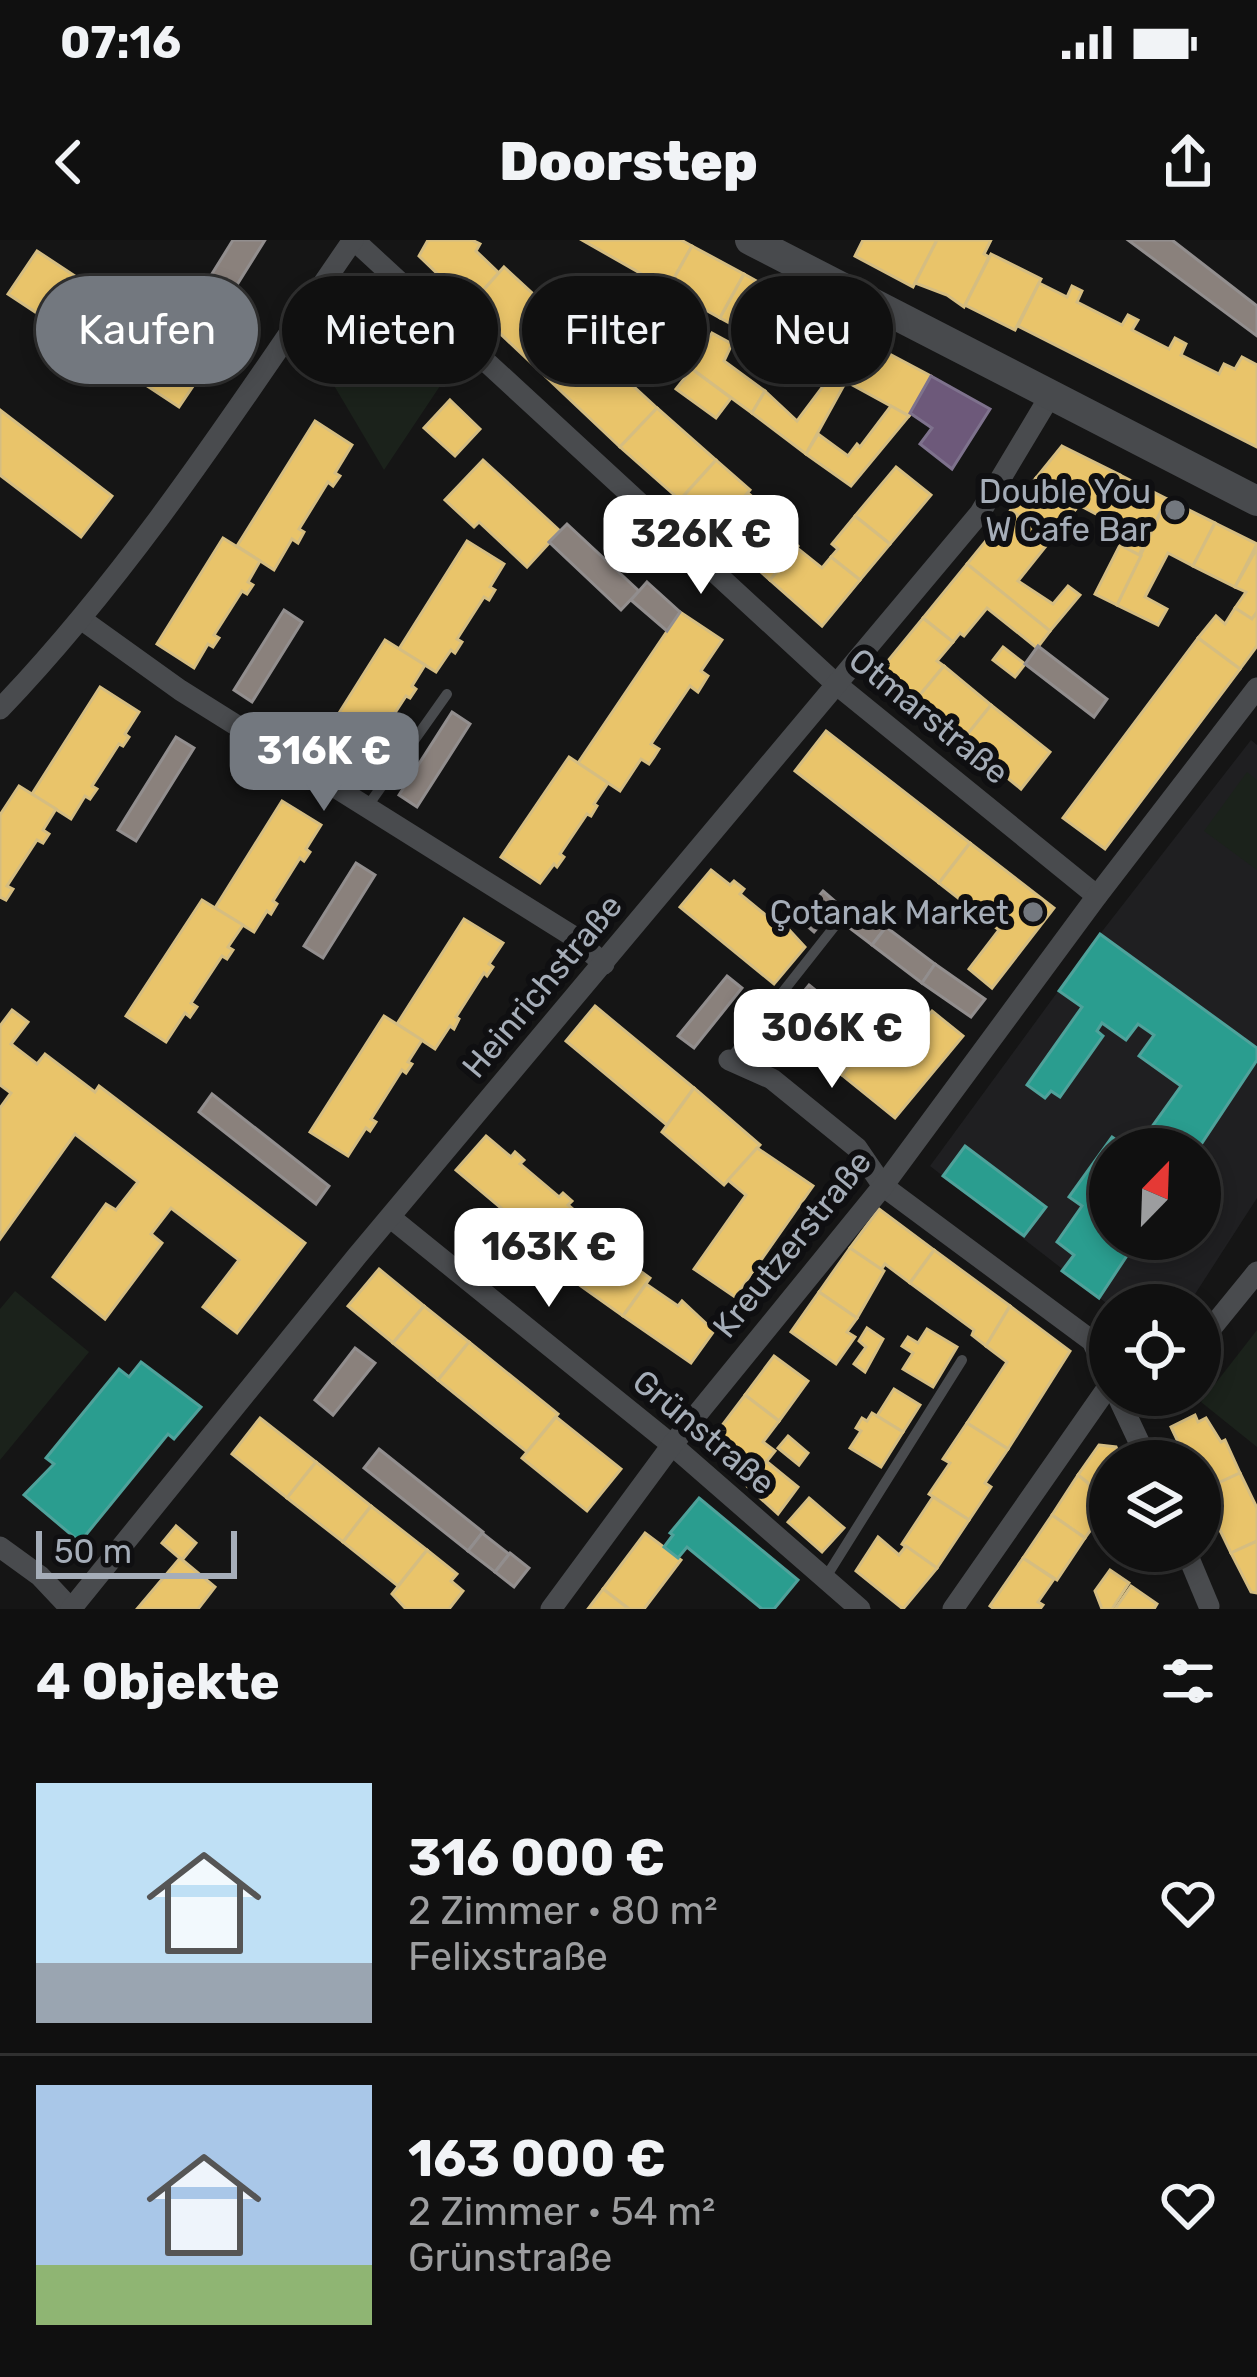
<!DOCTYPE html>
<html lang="de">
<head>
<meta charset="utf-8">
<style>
	:root { --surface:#101010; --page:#1e1e1e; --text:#f1f3f6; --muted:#9c9d9f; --line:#303030; --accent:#73787f }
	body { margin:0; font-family:Rubik,sans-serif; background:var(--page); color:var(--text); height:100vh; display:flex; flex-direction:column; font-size:45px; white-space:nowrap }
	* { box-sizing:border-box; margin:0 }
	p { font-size:39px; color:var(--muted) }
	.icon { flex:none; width:66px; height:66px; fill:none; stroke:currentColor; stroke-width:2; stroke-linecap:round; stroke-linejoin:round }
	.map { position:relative; height:1369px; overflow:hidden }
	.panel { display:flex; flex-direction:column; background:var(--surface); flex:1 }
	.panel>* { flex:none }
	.top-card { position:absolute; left:36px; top:36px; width:1185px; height:108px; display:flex; gap:24px }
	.needle { width:78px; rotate:23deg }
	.controls { position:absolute; left:1089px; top:888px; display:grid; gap:24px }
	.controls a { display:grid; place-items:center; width:132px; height:132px; border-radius:50%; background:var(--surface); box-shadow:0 6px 18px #0003,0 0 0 3px var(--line); font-size:60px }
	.scale { position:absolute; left:36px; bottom:30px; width:201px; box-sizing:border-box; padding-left:12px; border:6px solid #a5adb8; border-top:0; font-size:33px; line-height:42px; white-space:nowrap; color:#a5adb8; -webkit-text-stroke:9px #0f0f11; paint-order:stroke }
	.price { position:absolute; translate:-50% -102px; padding:0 27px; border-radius:24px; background:#fff; color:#222; font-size:39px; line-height:78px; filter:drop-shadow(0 3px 6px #0008) }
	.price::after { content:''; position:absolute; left:50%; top:72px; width:36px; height:27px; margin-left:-18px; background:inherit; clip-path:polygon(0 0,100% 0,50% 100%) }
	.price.active { background:var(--accent); color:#fff }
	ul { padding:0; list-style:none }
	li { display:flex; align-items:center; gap:36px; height:300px; padding:0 36px }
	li+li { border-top:3px solid var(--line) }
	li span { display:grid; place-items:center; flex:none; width:336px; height:240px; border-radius:0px; color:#555 }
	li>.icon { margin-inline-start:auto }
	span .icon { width:144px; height:144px; fill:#fffc; stroke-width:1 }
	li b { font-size:51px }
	h2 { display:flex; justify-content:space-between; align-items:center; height:144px; padding:0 36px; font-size:51px }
	.tag { padding:0 42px; border-radius:54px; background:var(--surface); box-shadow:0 6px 18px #0003,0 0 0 3px var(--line); font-size:42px; line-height:108px }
	.tag.active { background:var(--accent); color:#fff }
	.status { display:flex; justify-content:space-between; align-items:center; height:84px; padding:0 60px; background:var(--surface); direction:ltr }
	.status svg { height:33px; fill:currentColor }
	header { display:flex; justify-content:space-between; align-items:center; height:156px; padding:0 36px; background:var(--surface); font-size:54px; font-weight:800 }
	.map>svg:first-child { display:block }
</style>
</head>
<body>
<div class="status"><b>07:16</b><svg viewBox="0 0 49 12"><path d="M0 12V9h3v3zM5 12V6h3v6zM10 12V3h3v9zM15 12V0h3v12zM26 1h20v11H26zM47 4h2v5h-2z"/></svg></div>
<header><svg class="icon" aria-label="back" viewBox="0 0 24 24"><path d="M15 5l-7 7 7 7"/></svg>Doorstep<svg class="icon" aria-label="share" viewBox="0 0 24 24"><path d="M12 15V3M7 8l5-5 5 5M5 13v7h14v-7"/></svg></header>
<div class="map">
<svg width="1257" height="1369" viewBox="0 0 1257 1369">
	<rect width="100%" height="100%" fill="#151515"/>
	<path fill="#1f1f21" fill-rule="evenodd" d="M1251,500L1257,505V958L1188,1065L1110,1066L930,926L1100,694ZM1110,909H1200V999H1110Z"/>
	<g fill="#1b221b">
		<polygon points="351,57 368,58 450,131 384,230 313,110"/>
		<polygon points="1247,532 1257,540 1257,630 1204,591"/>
		<polygon points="15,1051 89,1112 0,1220 0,1069"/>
		<polygon points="1257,1090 1257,1207 1201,1162"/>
	</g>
	<g fill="#e9c46a" stroke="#d5bd81" stroke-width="3">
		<polygon points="428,0 472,0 480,4 476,11 499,33 470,65 419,16"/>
		<polygon points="582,0 681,0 692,6 668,49"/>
		<polygon points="863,0 937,0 913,47 855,16"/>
		<polygon points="937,0 991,0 984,14 989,17 964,67 947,55 915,43"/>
		<polygon points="692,6 744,34 720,78 668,49"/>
		<polygon points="37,11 208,124 179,167 8,54"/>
		<polygon points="991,14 1041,39 1015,90 965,65"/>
		<polygon points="504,27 657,168 620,207 470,65"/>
		<polygon points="744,34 806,69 783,112 720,78"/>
		<polygon points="1039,43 1067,57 1072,46 1082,51 1077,62 1122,85 1128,75 1138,80 1132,90 1169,109 1175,98 1186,104 1181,115 1219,134 1224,124 1235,129 1242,117 1257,125 1257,207 1018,86"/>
		<polygon points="626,51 655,71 643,93 611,70"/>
		<polygon points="806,69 867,102 844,145 783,112"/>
		<polygon points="655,71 686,91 673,115 643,93"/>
		<polygon points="712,93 732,104 724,121 765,151 752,173 692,129"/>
		<polygon points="867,102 931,136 909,176 845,141"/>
		<polygon points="692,129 731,158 716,178 676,149"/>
		<polygon points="830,137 844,145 806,214 752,173 765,151 797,181"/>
		<polygon points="450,160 480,189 455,216 424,188"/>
		<polygon points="891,166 909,176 851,246 806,214 818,194 848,216 857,204 860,207"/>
		<polygon points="657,168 716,220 680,260 620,207"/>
		<polygon points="0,170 112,256 81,297 0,235"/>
		<polygon points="315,181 352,205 335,233 340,236 333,246 328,242 299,289 304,292 298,303 292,299 274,330 237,306"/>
		<polygon points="1062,206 1120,235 1098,275 1079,265 1075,270 1036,238"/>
		<polygon points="483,220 560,291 527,327 479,282 474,287 445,260"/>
		<polygon points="716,220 750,250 715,291 680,260"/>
		<polygon points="896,227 931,255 890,304 855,276"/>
		<polygon points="1120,235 1167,259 1139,315 1124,307 1129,291 1098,275"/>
		<polygon points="1036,238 1075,270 1050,301 1011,270"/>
		<polygon points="749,254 773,275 770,279 798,306 770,340 715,291"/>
		<polygon points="1167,259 1215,283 1193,326 1168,313 1145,357 1167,369 1158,385 1117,365"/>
		<polygon points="1011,270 1050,301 1018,341 1053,364 1068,346 1080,355 1050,391 967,324"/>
		<polygon points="855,276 890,304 860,340 831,317 838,309 832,304"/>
		<polygon points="1215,283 1257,304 1235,347 1193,326"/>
		<polygon points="223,298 260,321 248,342 253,345 247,354 242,351 214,395 219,398 213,407 208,404 194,428 157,404"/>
		<polygon points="467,301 504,324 490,347 495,350 489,360 484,357 457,399 462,402 455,413 451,410 436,432 399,409"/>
		<polygon points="1120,305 1141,316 1117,365 1095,354"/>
		<polygon points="797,308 822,328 831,317 860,340 822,386 770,340"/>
		<polygon points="1257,308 1257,372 1252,379 1235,368 1246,352 1235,347"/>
		<polygon points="967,324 1050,391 1037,408 987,368 964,396 960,393 953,402 923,378"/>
		<polygon points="1235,368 1252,379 1257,372 1257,406 1240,429 1198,398 1216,376 1225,384"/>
		<polygon points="680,372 722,400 701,431 708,436 698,452 690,446 651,504 659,509 654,517 649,524 641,519 620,551 578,523"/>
		<polygon points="923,378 953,402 937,421 944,426 914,462 878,433"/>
		<polygon points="1198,398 1240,429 1105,609 1063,578"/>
		<polygon points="385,400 425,425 412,446 416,449 410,458 406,456 378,499 382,501 377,510 372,508 357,533 317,508"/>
		<polygon points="1003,407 1025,424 1015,437 993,420"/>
		<polygon points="944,426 991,465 962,501 914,462"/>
		<polygon points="100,447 139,472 125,494 129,497 123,506 119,504 92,546 97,549 90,559 85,556 71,579 32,554"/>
		<polygon points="991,465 1050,512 1021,549 962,501"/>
		<polygon points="826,491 970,603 939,643 795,531"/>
		<polygon points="569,517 608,543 594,564 597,566 591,576 587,574 560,614 564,617 557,627 554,624 540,643 501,617"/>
		<polygon points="19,546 56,569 43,590 49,594 43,603 37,600 7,646 13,649 6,660 0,657 0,575"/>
		<polygon points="282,561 321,585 306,609 310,612 304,621 300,618 273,661 277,664 271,674 267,671 254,692 215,668"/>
		<polygon points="970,603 1054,668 992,748 969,729 999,690 939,643"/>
		<polygon points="711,630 730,645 734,641 744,649 740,654 779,686 782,682 805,707 774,744 680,667"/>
		<polygon points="202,660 243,685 228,707 233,710 227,719 222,716 191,763 197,767 190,777 185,773 166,802 126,776"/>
		<polygon points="464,679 503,703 489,724 493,727 487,736 484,733 456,777 459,779 454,789 450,786 435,809 397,784"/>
		<polygon points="830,753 877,792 842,835 794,796"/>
		<polygon points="595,766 694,848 667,885 566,801"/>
		<polygon points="12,770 28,782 11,804 37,824 45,814 95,852 99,846 305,1003 237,1093 203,1067 239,1020 171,968 151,994 162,1003 105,1079 53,1037 106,964 116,970 138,942 75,894 0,999 0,868 11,853 0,845 0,786"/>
		<polygon points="932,771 963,796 895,878 842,835 877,792 900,810"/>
		<polygon points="384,776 422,800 408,822 412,824 406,833 402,830 371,879 376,882 370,891 366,888 348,916 310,892"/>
		<polygon points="694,848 760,905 724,945 662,892"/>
		<polygon points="486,896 511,917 515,912 524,920 520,924 559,957 563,953 572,961 568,965 593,986 564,1021 456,930"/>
		<polygon points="757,908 813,946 735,1057 694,1029 746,955 728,940"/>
		<polygon points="879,969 934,1010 910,1043 885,1024 881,1030 850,1008"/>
		<polygon points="587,993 650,1038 623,1076 557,1029"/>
		<polygon points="850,1008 884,1031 857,1078 819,1052"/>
		<polygon points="934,1010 1010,1066 986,1106 972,1095 974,1090 910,1043"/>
		<polygon points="379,1029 424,1066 393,1103 348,1066"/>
		<polygon points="646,1044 678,1066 682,1061 714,1091 691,1123 623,1076"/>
		<polygon points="819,1052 857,1078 847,1092 855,1097 836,1124 791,1092"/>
		<polygon points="424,1066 469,1102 438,1140 393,1103"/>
		<polygon points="1010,1066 1070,1111 1008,1209 967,1183 1007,1122 986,1106"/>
		<polygon points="867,1088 883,1099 865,1132 854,1124 866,1107 859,1101"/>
		<polygon points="927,1089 957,1107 933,1147 903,1129 913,1113 902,1106 908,1097 918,1103"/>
		<polygon points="469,1102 558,1174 527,1212 438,1140"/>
		<polygon points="774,1116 808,1141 779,1181 745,1155"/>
		<polygon points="894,1149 920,1165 903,1192 877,1176"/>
		<polygon points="745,1155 779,1181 763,1202 775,1211 749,1243 705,1208"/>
		<polygon points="872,1173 903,1192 881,1227 850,1208 861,1191 856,1188 862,1178 867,1181"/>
		<polygon points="1195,1175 1198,1182 1206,1178 1221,1202 1225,1200 1240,1233 1201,1251 1200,1221 1187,1221 1171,1187"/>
		<polygon points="556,1177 621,1229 587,1271 522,1218"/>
		<polygon points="260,1178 316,1222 287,1258 232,1214"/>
		<polygon points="967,1183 1008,1209 985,1243 991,1247 969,1280 929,1254 950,1223 943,1219"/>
		<polygon points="788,1196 808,1213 799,1225 778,1208"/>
		<polygon points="1099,1205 1116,1207 1122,1221 1110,1221 1110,1268 1102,1271 1088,1243 1078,1235"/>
		<polygon points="766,1221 798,1247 778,1274 747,1246"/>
		<polygon points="316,1222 371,1266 343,1302 287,1258"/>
		<polygon points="1240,1233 1257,1268 1257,1301 1231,1313 1201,1251"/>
		<polygon points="1078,1235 1088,1243 1097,1262 1088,1276 1097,1281 1085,1298 1052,1275"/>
		<polygon points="933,1257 969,1280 937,1328 902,1304"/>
		<polygon points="809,1258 844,1288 822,1312 788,1282"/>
		<polygon points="371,1266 427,1310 398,1346 343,1302"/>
		<polygon points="1052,1275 1085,1298 1057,1340 1023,1318"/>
		<polygon points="176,1286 196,1303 182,1320 162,1303"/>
		<polygon points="645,1293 681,1320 644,1369 629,1369 603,1349"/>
		<polygon points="878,1297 899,1315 906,1306 937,1328 903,1369 856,1331"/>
		<polygon points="1257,1301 1257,1353 1251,1352 1231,1313"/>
		<polygon points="427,1310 457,1334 451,1341 463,1351 449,1369 406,1369 392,1354"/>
		<polygon points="180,1318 215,1347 198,1369 137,1369"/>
		<polygon points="1023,1318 1054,1339 1038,1362 1043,1365 1040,1369 994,1369 990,1366"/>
		<polygon points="1110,1330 1129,1343 1112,1369 1102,1369 1095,1351"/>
		<polygon points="1131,1346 1157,1364 1154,1369 1115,1369"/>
		<polygon points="603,1349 629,1369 588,1369"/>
	</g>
	<polygon fill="#6d597a" stroke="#7e728d" stroke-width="3" points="931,136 990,169 952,229 920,204 932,188 910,173"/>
	<g fill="#2a9d8f" stroke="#4fa29b" stroke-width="3">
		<polygon points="1100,694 1257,808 1257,820 1198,909 1136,909 1181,846 1139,816 1154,795 1138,784 1126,800 1102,783 1097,791 1103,796 1060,857 1051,851 1045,858 1027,845 1082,767 1059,751"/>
		<polygon points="1112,897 1129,909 1110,909 1110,999 1138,999 1099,1058 1062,1031 1074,1015 1057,1002 1082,966 1069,957"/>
		<polygon points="965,906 1046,967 1024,996 943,936"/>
		<polygon points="141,1122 201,1167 174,1199 168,1194 80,1302 24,1255 54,1224 46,1218 119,1129 129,1137"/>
		<polygon points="699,1258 798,1340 774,1369 762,1369 687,1307 678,1318 664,1307 673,1295 670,1293"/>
	</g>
	<g fill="#8a817c" stroke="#928e8e" stroke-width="3">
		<polygon points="233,0 265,0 215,80 192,66"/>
		<polygon points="1128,0 1172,0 1257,66 1257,96"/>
		<polygon points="567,284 639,351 621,370 549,302"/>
		<polygon points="647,342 680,372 667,391 631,360"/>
		<polygon points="284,370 302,382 252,462 234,450"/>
		<polygon points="1038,406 1107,459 1094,477 1025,424"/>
		<polygon points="452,472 470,484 417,567 399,555"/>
		<polygon points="176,497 194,508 136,601 118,590"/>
		<polygon points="356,623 375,635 323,718 304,706"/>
		<polygon points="823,651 838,664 814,692 799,679"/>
		<polygon points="865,671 886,687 872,705 851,689"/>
		<polygon points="886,687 935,724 922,743 872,705"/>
		<polygon points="935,724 985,759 971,777 922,743"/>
		<polygon points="727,736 742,748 694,808 678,796"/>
		<polygon points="809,745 825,758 797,792 781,779"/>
		<polygon points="212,854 329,946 316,964 199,872"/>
		<polygon points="355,1108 375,1123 333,1175 315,1160"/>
		<polygon points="379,1209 483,1292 468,1311 364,1228"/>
		<polygon points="482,1293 509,1314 495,1332 468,1311"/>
		<polygon points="510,1313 529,1328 514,1347 495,1332"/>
	</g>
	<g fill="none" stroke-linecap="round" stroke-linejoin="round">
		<g stroke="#494b4e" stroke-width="10">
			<polyline points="367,567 447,454"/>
			<polyline points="729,820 838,682"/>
			<polyline points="826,1337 962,1120"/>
		</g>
		<g stroke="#494b4e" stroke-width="21">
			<polyline points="354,0 836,444 1097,656"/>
			<polyline points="81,379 180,450 571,695 604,724"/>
			<path d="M0,469C135,328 242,161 353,0"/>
			<polyline points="729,820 772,839 857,908 883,946 1092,1101 1110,1139"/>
			<polyline points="391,978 672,1205 860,1369"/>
			<polyline points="1200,1102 1257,1032"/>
			<polyline points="1117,1155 1148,1221"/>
			<polyline points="0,1307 40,1336 71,1369"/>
			<polyline points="1186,1311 1209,1366"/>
			<polyline points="71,1369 357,1016 980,273 1050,156"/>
			<polyline points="551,1369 672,1205 883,946 1097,656 1257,448"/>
			<polyline points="953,1369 1110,1144"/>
		</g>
		<polyline stroke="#484a4d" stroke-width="30" points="750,0 1257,261"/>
	</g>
	<g fill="#73787f" stroke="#0f0f11" stroke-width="4.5">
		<circle cx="1175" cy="270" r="12"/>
		<circle cx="1033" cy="672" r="12"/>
	</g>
	<g text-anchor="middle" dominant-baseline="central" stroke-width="12" stroke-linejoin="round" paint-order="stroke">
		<g font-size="33" fill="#a5adb8" stroke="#0f0f11" text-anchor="end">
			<text x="1151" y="251">Double You<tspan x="1151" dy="38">W Cafe Bar</tspan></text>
			<text x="1009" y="672">Çotanak Market</text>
		</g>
		<g font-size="33" fill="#a5adb8" stroke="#0f0f11">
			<text transform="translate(929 476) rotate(39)">Otmarstraße</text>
			<text transform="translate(542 746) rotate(-50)">Heinrichstraße</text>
			<text transform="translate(792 1004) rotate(-51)">Kreutzerstraße</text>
			<text transform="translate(704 1192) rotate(40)">Grünstraße</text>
		</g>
	</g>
</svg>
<div class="controls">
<a><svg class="needle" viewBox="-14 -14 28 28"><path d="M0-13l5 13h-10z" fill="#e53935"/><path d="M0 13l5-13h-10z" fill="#9c9d9f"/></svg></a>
<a><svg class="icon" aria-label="locate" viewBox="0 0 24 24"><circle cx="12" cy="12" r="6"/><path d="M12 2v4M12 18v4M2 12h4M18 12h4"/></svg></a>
<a><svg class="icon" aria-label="layers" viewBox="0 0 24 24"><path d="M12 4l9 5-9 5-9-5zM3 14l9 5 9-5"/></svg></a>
</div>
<div class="scale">50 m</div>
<b class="price" style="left:701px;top:357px">326K €</b>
<b class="price active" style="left:324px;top:574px">316K €</b>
<b class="price" style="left:832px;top:851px">306K €</b>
<b class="price" style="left:549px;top:1070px">163K €</b>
<div class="top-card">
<a class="tag active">Kaufen</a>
<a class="tag">Mieten</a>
<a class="tag">Filter</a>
<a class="tag">Neu</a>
</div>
</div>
<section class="panel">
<h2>4 Objekte<svg class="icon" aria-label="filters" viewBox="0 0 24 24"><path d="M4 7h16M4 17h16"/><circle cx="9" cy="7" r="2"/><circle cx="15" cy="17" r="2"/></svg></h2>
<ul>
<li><span style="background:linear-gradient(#bfe0f5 75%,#9aa5b1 0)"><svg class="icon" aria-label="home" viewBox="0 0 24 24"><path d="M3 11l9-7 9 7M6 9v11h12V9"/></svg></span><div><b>316 000 €</b><p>2 Zimmer · 80 m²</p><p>Felixstraße</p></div><svg class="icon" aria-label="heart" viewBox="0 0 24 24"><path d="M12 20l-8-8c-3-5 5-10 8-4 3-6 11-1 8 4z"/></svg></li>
<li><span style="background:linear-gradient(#a9c7e8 75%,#8fb573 0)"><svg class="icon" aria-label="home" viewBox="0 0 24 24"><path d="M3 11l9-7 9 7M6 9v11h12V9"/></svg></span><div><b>163 000 €</b><p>2 Zimmer · 54 m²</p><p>Grünstraße</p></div><svg class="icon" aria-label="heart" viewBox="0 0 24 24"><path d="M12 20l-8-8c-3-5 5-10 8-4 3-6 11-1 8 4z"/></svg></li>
</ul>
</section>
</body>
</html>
